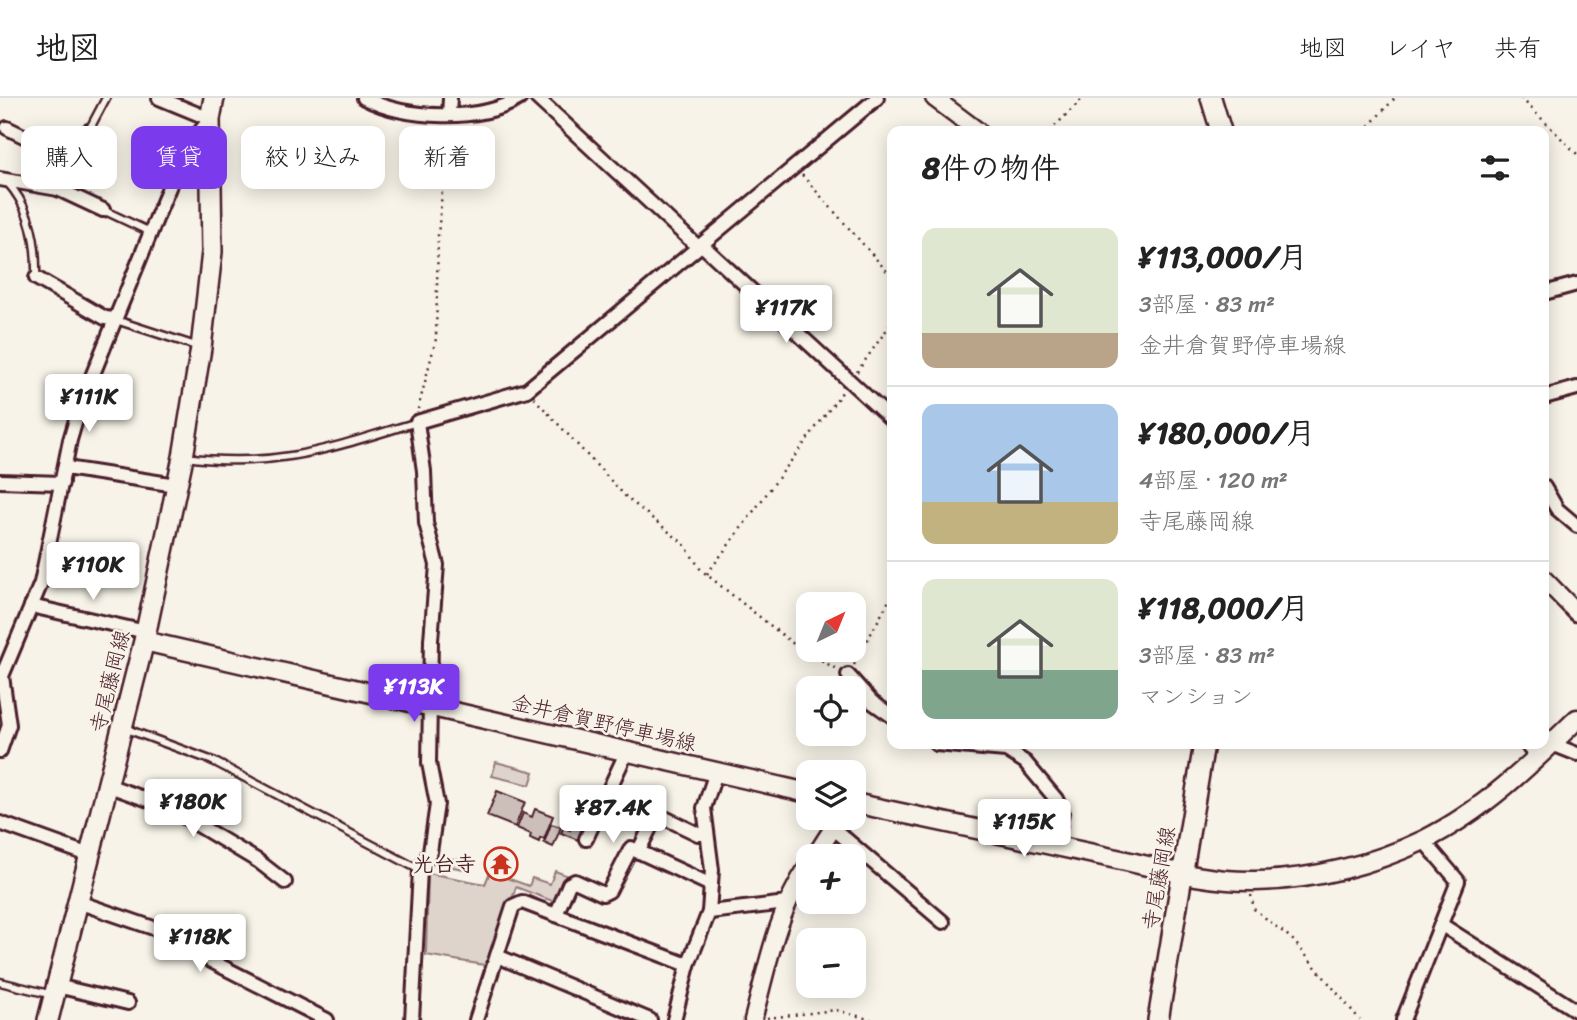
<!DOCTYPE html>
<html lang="ja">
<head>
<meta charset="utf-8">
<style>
	:root { --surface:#fff; --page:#f6f6f6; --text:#222; --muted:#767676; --line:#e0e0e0; --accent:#7c3aed }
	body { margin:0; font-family:Sriracha,"Klee One",sans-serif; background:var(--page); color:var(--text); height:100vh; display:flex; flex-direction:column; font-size:26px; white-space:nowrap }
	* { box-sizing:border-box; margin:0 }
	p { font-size:23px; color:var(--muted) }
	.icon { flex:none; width:38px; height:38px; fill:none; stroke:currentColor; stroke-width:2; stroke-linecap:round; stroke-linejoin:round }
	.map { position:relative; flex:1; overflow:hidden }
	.panel { position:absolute; left:887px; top:28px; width:662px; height:623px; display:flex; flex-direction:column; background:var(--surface); border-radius:14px; box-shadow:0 4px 18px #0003 }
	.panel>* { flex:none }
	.banner { position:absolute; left:21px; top:28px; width:665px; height:63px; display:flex; gap:14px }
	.needle { width:46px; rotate:43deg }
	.controls { position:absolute; left:796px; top:494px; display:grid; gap:14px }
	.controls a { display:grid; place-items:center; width:70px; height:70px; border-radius:14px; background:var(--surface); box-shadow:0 4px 18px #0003; font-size:35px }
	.price { position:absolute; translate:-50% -60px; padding:0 16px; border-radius:7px; background:#fff; color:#222; font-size:23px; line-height:46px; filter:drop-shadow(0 2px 4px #0008) }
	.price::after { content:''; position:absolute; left:50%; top:42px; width:21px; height:16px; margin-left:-10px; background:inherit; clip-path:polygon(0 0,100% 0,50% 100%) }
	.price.selected { background:var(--accent); color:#fff }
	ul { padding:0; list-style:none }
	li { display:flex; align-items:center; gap:21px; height:175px; padding:0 35px }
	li+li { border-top:2px solid var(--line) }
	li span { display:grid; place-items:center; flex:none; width:196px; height:140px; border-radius:14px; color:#555 }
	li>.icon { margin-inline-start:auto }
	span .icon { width:84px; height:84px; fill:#fffc; stroke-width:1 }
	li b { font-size:30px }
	h2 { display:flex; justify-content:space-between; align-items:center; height:84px; padding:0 35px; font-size:30px }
	.tag { padding:0 24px; border-radius:14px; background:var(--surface); box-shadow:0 4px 18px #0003; font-size:24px; line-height:63px }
	.tag.selected { background:var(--accent); color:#fff }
	header { display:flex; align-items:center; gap:42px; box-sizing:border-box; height:98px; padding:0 35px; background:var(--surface); border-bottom:2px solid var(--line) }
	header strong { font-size:33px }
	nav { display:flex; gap:38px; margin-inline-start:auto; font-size:24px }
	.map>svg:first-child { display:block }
</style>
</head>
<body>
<header>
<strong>地図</strong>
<nav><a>地図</a><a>レイヤ</a><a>共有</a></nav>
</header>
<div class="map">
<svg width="1577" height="922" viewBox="0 0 1577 922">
	<rect width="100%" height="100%" fill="#f7f3e8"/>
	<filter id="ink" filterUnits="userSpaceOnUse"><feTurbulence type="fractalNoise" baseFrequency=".0143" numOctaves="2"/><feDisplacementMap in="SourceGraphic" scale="14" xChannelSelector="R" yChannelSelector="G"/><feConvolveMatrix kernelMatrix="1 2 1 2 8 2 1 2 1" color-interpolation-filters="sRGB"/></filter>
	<g filter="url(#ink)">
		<g fill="#ded4cc" stroke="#947a7c" stroke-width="2">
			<polygon points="496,664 534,674 530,687 492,678"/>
			<polygon points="436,758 472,764 470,772 435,766"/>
			<polygon points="555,773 566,777 555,804 516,789 490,868 426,857 428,775 485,786 490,774 529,788 532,780 550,786"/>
		</g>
		<g fill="#ccbfb9" stroke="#4a1f2b" stroke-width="2">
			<polygon points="497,693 525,704 515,729 487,718"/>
			<polygon points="535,711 553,718 544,741 540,740 539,744 530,740 531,736 517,730 523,715 532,719"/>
			<polygon points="551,726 561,729 553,749 544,745"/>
			<polygon points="572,727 583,731 578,742 561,735 564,729 570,732"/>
		</g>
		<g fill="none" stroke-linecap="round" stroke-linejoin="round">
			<defs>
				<g id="service">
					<polyline points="89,32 106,0"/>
					<path d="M7,84C31,110 37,145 36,180"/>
					<polyline points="103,112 150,134"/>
					<polyline points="116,222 199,249"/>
					<path d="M185,359C277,371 331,350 417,324"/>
					<polyline points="124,630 213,663 420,772"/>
					<polyline points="0,884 53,897"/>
				</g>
				<g id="minor">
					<path d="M364,0C405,21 480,25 520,0"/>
					<polyline points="537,0 698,149"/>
					<polyline points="449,17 450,0"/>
					<polyline points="7,30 73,62"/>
					<polyline points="0,81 58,91 103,112"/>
					<polyline points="58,91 88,33"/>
					<polyline points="702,147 892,322"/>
					<polyline points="36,180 105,220 114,221"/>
					<polyline points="1544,195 1577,186"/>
					<polyline points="1544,299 1577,290"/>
					<polyline points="66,370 176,387"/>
					<polyline points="0,383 62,385"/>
					<polyline points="1544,389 1557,411 1577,428"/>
					<polyline points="31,508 146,534"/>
					<polyline points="848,577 872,604 892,618"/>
					<polyline points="936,646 1006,652 1025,664 1056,701 1062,714 1056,748"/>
					<polyline points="1526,646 1539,658"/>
					<polyline points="1552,646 1577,656"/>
					<polyline points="0,653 9,627 2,578 41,485 70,342 80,308 183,55 210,21 159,0"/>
					<polyline points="107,687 168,709 258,763 285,784"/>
					<polyline points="609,693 698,736 706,736"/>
					<polyline points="0,725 89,757"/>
					<polyline points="834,731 943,824"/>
					<polyline points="586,741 627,653"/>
					<polyline points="638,754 657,716"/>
					<polyline points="78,804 168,835 211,863 327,922"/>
					<polyline points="709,814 787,805"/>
					<polyline points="556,817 569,786 575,783 603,796 609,793 631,750 711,787"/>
					<polyline points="1442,827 1577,913"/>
					<polyline points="497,858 650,922"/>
					<polyline points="57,888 128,905"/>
					<polyline points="412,922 420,772 430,754 437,706 429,665 431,542 437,467 426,425 424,373 417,324 527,292 877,0"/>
					<polyline points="476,922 513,808 522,804 688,867"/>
					<polyline points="674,922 688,867 709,814 712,772 704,710 716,674"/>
					<polyline points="1403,922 1458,783 1423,742"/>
				</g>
				<g id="tertiary">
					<polyline points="934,0 978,33"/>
					<polyline points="1544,481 1577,515"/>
					<polyline points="815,758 840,719"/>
					<path d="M753,922C767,869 777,814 808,768"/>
				</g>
				<g id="secondary">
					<polyline points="144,543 808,695"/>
					<path d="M854,705C937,723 1020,741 1103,758C1152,768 1204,784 1255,783C1312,782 1372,767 1424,742C1483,713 1530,667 1577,621"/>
				</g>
				<g id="primary">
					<polyline points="1211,0 1221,33"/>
					<polyline points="48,922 144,543 183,359 201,250 212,154 210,21 214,0"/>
					<polyline points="1158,922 1204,646"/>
				</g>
			</defs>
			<use href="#service" stroke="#4a1f2b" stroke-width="11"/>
			<use href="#minor" stroke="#4a1f2b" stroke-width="18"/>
			<use href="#tertiary" stroke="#4a1f2b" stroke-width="21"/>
			<use href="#secondary" stroke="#4a1f2b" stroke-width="23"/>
			<use href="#primary" stroke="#4a1f2b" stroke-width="24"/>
			<g stroke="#4a1f2b" stroke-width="2.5" stroke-dasharray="2 5" stroke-linecap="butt">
				<polyline points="1521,0 1577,56"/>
				<polyline points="1050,33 1083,0"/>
				<polyline points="1364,33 1395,0"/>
				<polyline points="802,77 892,179"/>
				<polyline points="857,274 892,224"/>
				<polyline points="534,300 626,399 684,446 701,472 801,552 837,571"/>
				<polyline points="418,311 436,241 438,137 448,30"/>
				<polyline points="707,476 843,293"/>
				<polyline points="854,567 892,497"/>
				<polyline points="1251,797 1254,811 1292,841 1360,922"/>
				<polyline points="767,920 836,912 872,922"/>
			</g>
			<use href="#service" stroke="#f7f3e8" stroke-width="6"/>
			<use href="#minor" stroke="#f7f3e8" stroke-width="12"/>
			<use href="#tertiary" stroke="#f7f3e8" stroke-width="16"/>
			<use href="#secondary" stroke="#f7f3e8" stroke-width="18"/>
			<use href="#primary" stroke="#f7f3e8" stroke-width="19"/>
		</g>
	</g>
	<defs>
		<symbol id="temple-ring" viewBox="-11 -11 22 22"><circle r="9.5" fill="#f7f3e8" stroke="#c8321e" stroke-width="1.5"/><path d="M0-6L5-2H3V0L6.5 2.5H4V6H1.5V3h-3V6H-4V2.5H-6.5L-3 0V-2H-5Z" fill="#c8321e"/></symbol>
	</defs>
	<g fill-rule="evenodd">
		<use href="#temple-ring" x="482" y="747" width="38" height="38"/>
	</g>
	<g text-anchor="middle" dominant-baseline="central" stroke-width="5" stroke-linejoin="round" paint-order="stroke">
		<g font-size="21" fill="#4a1f2b" stroke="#f7f3e8">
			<text transform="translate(110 583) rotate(-76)">寺尾藤岡線</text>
			<text transform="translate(604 625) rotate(13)">金井倉賀野停車場線</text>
			<text transform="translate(1159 780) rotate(-80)">寺尾藤岡線</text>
		</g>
		<g font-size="21" font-weight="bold" fill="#4a1f2b" stroke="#f7f3e8" text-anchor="end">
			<text x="476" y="766">光台寺</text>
		</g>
	</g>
</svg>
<div class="controls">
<a><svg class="needle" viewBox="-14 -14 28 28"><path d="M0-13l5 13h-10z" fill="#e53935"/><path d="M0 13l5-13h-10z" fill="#767676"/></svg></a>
<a><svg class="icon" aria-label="locate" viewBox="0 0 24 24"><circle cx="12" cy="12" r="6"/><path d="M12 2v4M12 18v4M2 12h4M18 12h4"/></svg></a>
<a><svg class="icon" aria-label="layers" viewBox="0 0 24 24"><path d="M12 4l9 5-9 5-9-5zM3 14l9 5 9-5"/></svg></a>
<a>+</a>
<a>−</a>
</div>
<b class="price" style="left:786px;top:247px">¥117K</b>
<b class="price" style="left:89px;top:336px">¥111K</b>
<b class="price" style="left:93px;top:504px">¥110K</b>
<b class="price selected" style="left:414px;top:626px">¥113K</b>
<b class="price" style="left:193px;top:741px">¥180K</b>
<b class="price" style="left:613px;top:747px">¥87.4K</b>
<b class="price" style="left:1024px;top:761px">¥115K</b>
<b class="price" style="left:200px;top:876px">¥118K</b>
<div class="banner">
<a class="tag">購入</a>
<a class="tag selected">賃貸</a>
<a class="tag">絞り込み</a>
<a class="tag">新着</a>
</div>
<section class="panel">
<h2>8件の物件<svg class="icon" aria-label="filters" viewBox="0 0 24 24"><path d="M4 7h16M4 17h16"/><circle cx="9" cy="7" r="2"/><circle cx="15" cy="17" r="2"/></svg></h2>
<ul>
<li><span style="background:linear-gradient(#dfe7d0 75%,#b9a48a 0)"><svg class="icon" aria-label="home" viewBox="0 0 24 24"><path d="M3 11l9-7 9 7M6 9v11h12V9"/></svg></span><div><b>¥113,000/月</b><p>3部屋 · 83 m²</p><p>金井倉賀野停車場線</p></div></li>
<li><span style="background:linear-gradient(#a9c7e8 70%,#c2b280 0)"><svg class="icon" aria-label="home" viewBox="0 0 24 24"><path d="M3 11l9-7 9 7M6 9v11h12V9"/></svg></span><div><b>¥180,000/月</b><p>4部屋 · 120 m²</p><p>寺尾藤岡線</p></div></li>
<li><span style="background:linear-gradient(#dfe7d0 65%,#7fa58c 0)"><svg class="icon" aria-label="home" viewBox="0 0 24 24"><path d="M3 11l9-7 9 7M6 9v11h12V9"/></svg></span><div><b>¥118,000/月</b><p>3部屋 · 83 m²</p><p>マンション</p></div></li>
</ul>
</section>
</div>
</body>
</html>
